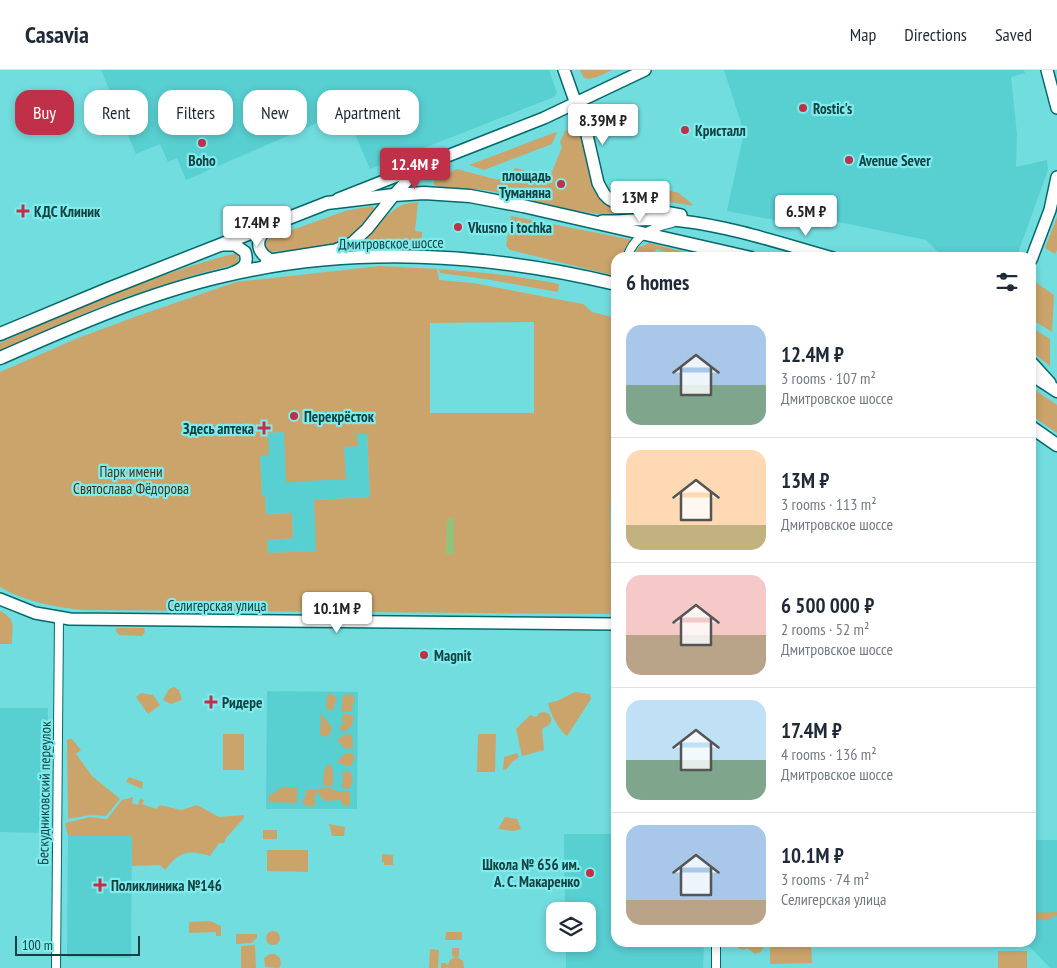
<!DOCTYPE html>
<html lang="en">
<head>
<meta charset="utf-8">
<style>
	:root { --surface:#fff; --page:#f2f2f3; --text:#1f2937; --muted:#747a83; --line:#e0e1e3; --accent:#c13049 }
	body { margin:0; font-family:"PT Sans Narrow",sans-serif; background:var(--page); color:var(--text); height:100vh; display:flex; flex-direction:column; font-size:19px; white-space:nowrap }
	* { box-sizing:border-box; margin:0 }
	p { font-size:16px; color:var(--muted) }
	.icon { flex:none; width:28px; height:28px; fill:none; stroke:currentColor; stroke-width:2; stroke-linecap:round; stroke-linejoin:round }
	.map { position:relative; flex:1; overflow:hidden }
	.details { position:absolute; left:611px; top:182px; width:425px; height:695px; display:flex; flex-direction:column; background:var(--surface); border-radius:15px; box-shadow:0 2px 8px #0003 }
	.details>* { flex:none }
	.hud { position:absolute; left:15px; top:20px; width:475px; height:45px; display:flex; gap:10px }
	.tools { position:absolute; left:546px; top:832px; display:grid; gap:10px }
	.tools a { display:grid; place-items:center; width:50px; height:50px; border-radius:10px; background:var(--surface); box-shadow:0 2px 8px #0003; font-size:25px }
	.scale { position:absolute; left:15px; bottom:12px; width:125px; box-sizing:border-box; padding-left:5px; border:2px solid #124142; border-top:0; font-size:14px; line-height:18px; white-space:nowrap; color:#124142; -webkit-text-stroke:4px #80ebec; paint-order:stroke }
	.price { position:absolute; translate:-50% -42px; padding:0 11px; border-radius:5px; background:#fff; color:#222; font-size:16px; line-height:32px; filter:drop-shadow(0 1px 2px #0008) }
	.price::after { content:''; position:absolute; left:50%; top:30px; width:15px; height:11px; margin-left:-8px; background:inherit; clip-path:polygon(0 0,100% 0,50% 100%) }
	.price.current { background:var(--accent); color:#fff }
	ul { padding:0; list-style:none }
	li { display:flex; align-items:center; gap:15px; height:125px; padding:0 15px }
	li+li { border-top:1px solid var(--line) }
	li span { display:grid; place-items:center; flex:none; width:140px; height:100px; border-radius:15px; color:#555 }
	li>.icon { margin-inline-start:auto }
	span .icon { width:60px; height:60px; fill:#fffc; stroke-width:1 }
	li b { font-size:21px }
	h2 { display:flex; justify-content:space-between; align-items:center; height:60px; padding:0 15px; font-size:21px }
	.pill { padding:0 18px; border-radius:15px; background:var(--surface); box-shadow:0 2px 8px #0003; font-size:18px; line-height:45px }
	.pill.current { background:var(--accent); color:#fff }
	header { display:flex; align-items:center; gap:30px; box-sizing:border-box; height:70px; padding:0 25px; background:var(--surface); border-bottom:1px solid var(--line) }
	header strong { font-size:24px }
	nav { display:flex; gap:28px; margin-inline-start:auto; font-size:18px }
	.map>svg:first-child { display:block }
</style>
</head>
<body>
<header>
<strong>Casavia</strong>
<nav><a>Map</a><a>Directions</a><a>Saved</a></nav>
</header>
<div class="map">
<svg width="1057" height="898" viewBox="0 0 1057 898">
	<rect width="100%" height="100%" fill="#72dddf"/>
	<g fill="#58cfd1">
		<polygon points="101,0 549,0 557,23 554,27 370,99 345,41 186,110 177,88 168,92 160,74 136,84"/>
		<polygon points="724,0 1024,0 1025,3 1011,7 1017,64 1016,97 1047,90 1048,100 1018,183 1023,187 940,187 941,185 926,170 834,151 818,158 727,141 744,62"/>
		<polygon points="284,362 345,409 344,377 357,364 367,363 370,427 314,430 317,481 268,483 267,470 293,468 292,443 266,444 265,426 262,426 260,386 267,363"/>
		<polygon points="610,433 616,433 616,507 611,507"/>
		<polygon points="267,621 358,622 357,739 266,739"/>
		<polygon points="0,638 48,638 47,763 0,762"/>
		<polygon points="564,764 616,764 616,872 704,873 703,898 566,898 566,874 588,874 588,841 565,841"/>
		<polygon points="68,766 132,766 131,888 67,887"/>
		<polygon points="1031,770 1057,770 1057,898 1050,898 1030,877 907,876 907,872 1031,872"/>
	</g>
	<g fill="#cba46b" fill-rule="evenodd">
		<path d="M580,0H612C603,4 594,11 584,8Z"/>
		<path d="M577,58L583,65L594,114L601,131L617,140L638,144C589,151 539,129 491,121C475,118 447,119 434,115V109L457,99L498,110L504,103L511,104L515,98L550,107L562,77L560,72L565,61Z"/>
		<polygon points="556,62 557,63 552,74 484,100 469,95"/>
		<path d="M658,118L679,123C683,128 689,129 693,136L649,128L650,121Z"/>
		<path d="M418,132L415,161L422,162C422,166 422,171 418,173C409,180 392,174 381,177C375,179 371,181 366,177C363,165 391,140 402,135C407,133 412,133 418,132Z"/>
		<path d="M372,136L374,138V142C368,149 362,160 354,166C333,180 296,179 270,182L265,179L264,174L270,168L345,141Z"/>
		<polygon points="511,146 633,170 626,178 623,187 616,188 616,206 510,180 506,176"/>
		<polygon points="1057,147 1057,180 1055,184 1045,178"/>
		<polygon points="649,173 684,182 685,184 681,187 664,187 666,182 656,179 653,187 632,187 639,177"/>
		<path d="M233,184H236L239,188L236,194L194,205L132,225L90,241L0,281V273C76,239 152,205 233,184Z"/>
		<path d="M380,196L437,199L439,210L473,213L583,234L592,242L616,248V433H610L611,507H616V544L83,540C54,537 26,532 0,517V302L78,268L140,245L236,212ZM534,252V343H430V253ZM284,362L286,412L346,409L344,377L358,376L357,364H367L370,427L314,430L316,481L268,483L267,470L293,468L292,443L266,444L265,426H262L260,386L269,385L268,363Z"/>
		<path d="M439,199C480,202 519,206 559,214L558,222L485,209L440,203Z"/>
		<polygon points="1031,209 1054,225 1052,262 1031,249"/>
		<polygon points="1031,257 1050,269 1050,296 1031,281"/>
		<polygon points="1031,317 1057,335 1057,363 1031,345"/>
		<path d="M0,541C17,549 12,558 12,574H0Z"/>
		<polygon points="116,558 144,558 145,562 142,566 119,565 116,561"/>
		<polygon points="174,617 179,620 182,630 171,634 163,630 169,619"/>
		<path d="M575,622L590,624L591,629L567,666C560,662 549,641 548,633L557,631Z"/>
		<polygon points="141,623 153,625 160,635 148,644 136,627"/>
		<polygon points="331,623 337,629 334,635 334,640 326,639 327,625"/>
		<polygon points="352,624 355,630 353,634 352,641 341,642 343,625"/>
		<path d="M544,642C550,643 553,648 550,654L542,659L544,680L522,686L516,659L530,645L536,647L539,643Z"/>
		<polygon points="321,643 332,658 330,664 326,667 320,665"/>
		<path d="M345,644H349L354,647C353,655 350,659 342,662L339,657L343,655L342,646Z"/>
		<rect x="223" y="664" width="21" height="36"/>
		<polygon points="345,664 352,665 353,679 344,678 337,670"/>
		<polygon points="478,664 496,664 495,702 477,702"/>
		<polygon points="71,668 81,680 76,684 92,706 120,729 106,746 90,745 68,749 67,670"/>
		<polygon points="345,683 352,683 355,687 351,696 346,696 337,692"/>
		<polygon points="517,683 519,687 511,693 506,700 503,699 504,687"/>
		<polygon points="327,695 331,695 333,702 333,716 323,715 324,701"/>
		<polygon points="340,701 350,701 353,712 349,719 342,717 343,703"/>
		<polygon points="129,707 143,712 142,719 126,712"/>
		<polygon points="282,717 297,717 297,733 269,732 269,725 278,721"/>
		<polygon points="326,717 337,721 350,721 350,736 342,736 341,730 326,731 321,728 319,722 315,726 315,735 310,737 305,735 302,731 306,725 306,720 317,720"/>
		<path d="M133,727L132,733L138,735L140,729L144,730L142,734L156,739L160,735L181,740L197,735L219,747L244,745V748L226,768L224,773H219L210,786C188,779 179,782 165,800L160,795L132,796V766H68L65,753L90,747L107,749L122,730Z"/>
		<polygon points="505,747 517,749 521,759 514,761 498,759"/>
		<polygon points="329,754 345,757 344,766 332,766"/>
		<rect x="263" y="760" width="14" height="9"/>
		<polygon points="267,780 308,780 308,802 267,801"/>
		<polygon points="382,784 393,785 393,795 384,795 384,792 382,792"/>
		<polygon points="1057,842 1057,846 1051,847 1051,850 1031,849 1031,843"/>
		<polygon points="210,851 221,856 221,866 216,866 216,862 189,863 189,852"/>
		<circle cx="273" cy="868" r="7"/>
		<polygon points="446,862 462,862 462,870 445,870"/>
		<polygon points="236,864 257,864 257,868 251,873 236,874"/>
		<polygon points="737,872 764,873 764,876 761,882 755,884 747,878 743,880 738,878"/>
		<polygon points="811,873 812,893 770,894 770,874"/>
		<polygon points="255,875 256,898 241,898 241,876"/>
		<polygon points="452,878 459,878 459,886 457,887 463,891 464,898 448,898 447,897 446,898 441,898 441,893 446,893 448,895 450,890 455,887 452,886"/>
		<polygon points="430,879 439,880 438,898 429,898"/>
		<rect x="998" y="881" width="29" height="17"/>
		<polygon points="270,884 275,884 280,888 281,894 279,898 265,897 264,888"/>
	</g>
	<polygon fill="#92c37c" points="447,448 454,448 454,484 446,484"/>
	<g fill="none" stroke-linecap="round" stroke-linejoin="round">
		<defs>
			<g id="street">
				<path d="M627,188C633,167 652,157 672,153"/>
				<polyline points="716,872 716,898"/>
				<polyline points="56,898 59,548"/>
			</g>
			<g id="secondary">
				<polyline points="564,0 587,65 598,113 604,124 609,129 616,133 681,145"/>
				<polyline points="1047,0 1057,38"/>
				<polyline points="338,129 544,48 645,0"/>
				<path d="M602,151C628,151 655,147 682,151C733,157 783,174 833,188"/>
				<path d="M271,156C252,169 256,185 276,192"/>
				<path d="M221,175H235L245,182C249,194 243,199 232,203"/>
				<polyline points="1031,190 1050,140 1057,107"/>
				<polyline points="266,193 271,190 335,180 352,173 367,159 394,125 415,102"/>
				<polyline points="1031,292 1050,313"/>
				<polyline points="0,529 35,543 70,549 616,554"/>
			</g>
			<g id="primary">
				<polyline points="0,264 108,219 327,133 394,125 424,123 470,126 523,136 751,188"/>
				<path d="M0,288C73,256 145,224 223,206C352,175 488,183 616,214"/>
				<polyline points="1031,304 1057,321"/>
				<polyline points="1031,357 1057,375"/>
			</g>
		</defs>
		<use href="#street" stroke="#05696a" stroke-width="10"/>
		<use href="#secondary" stroke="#05696a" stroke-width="14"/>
		<use href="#primary" stroke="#05696a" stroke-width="15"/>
		<use href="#street" stroke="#fff" stroke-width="8"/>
		<use href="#secondary" stroke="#fff" stroke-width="11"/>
		<use href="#primary" stroke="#fff" stroke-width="12"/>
	</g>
	<g fill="#c13049" stroke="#80ebec" stroke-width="2">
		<circle cx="803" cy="38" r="5"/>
		<circle cx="685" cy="60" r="5"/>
		<circle cx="202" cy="73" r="5"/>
		<circle cx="849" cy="90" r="5"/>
		<circle cx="561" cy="114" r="5"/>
		<path d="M20.5 133.5h5v5h5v5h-5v5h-5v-5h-5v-5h5z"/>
		<circle cx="458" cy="157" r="5"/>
		<circle cx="294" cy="346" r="5"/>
		<path d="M261.5 350.5h5v5h5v5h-5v5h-5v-5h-5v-5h5z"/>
		<circle cx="424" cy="585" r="5"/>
		<path d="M208.5 624.5h5v5h5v5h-5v5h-5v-5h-5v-5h5z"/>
		<circle cx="590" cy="803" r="5"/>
		<path d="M97.5 807.5h5v5h5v5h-5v5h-5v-5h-5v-5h5z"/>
	</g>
	<g text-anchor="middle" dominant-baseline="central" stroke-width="4.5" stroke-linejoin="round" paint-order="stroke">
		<g font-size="15" font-weight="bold" fill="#124142" stroke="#80ebec" text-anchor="start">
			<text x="813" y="38">Rostic's</text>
			<text x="695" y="60">Кристалл</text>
			<text x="202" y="90" text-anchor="middle">Boho</text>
			<text x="859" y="90">Avenue Sever</text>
			<text x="551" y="105" text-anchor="end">площадь<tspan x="551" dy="17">Туманяна</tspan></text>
			<text x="34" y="141">КДС Клиник</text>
			<text x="468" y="157">Vkusno i tochka</text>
			<text x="304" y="346">Перекрёсток</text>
			<text x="254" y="358" text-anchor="end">Здесь аптека</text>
			<text x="434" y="585">Magnit</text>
			<text x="222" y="632">Ридере</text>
			<text x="580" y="794" text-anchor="end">Школа № 656 им.<tspan x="580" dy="17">А. С. Макаренко</tspan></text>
			<text x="111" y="815">Поликлиника №146</text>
		</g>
		<g font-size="15" fill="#124142" stroke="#80ebec">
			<text transform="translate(391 173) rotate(-1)">Дмитровское шоссе</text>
			<text x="217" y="535">Селигерская улица</text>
			<text transform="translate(44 723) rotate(-89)">Бескудниковский переулок</text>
		</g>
		<g font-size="15" fill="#463211" stroke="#80ebec">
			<text x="131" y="401">Парк имени<tspan x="131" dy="17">Святослава Фёдорова</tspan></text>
		</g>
	</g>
</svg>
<div class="tools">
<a><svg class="icon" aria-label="layers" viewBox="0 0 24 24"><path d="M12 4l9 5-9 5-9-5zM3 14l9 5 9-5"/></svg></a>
</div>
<div class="scale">100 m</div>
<b class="price" style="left:603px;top:76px">8.39M ₽</b>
<b class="price current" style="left:415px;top:120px">12.4M ₽</b>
<b class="price" style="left:640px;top:153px">13M ₽</b>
<b class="price" style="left:806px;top:167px">6.5M ₽</b>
<b class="price" style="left:257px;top:178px">17.4M ₽</b>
<b class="price" style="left:337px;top:564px">10.1M ₽</b>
<div class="hud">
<a class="pill current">Buy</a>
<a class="pill">Rent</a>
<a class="pill">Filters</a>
<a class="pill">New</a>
<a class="pill">Apartment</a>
</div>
<section class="details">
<h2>6 homes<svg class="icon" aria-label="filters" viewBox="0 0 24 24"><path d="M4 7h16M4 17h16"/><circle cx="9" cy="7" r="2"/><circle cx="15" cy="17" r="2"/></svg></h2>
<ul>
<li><span style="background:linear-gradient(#a9c7e8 60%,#7fa58c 0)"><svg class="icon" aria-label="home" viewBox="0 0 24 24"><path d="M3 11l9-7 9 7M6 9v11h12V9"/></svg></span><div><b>12.4M ₽</b><p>3 rooms · 107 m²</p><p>Дмитровское шоссе</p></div></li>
<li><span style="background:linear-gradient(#ffd9b3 75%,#c2b280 0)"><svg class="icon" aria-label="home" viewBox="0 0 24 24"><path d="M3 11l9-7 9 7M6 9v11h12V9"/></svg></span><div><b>13M ₽</b><p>3 rooms · 113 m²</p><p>Дмитровское шоссе</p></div></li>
<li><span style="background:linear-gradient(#f6c9c9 60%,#b9a48a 0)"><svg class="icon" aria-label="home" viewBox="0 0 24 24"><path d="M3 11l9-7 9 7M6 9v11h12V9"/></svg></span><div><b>6 500 000 ₽</b><p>2 rooms · 52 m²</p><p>Дмитровское шоссе</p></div></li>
<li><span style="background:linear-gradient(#bfe0f5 60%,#7fa58c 0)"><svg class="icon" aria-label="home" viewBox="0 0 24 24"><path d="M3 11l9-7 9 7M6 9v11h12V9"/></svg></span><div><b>17.4M ₽</b><p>4 rooms · 136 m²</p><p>Дмитровское шоссе</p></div></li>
<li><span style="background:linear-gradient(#a9c7e8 75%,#b9a48a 0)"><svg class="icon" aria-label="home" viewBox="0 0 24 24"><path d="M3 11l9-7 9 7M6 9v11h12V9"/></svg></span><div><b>10.1M ₽</b><p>3 rooms · 74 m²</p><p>Селигерская улица</p></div></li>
</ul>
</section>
</div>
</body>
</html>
